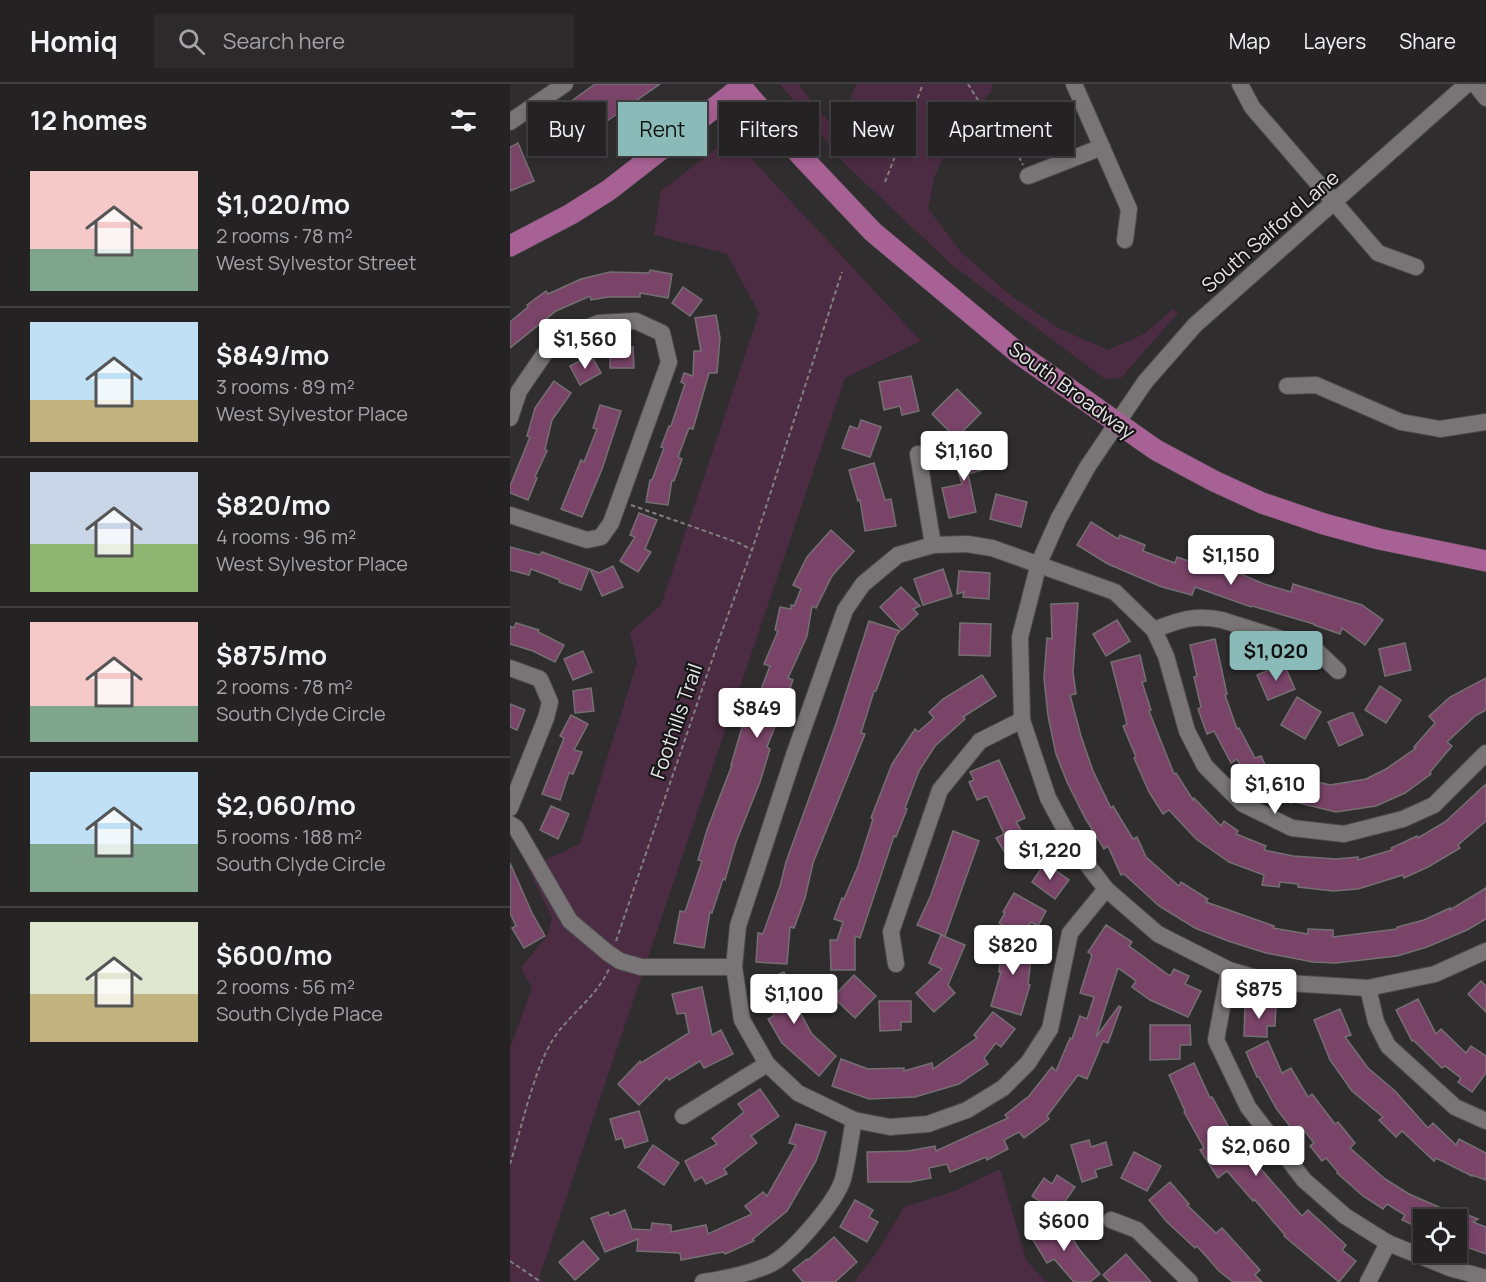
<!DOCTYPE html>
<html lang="en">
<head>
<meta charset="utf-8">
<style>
	:root { --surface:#242223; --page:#2c2a2b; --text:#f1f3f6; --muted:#a3a4a6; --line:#413f41; --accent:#8bbbb9 }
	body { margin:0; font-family:Manrope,sans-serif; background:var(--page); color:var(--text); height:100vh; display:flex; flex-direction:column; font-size:22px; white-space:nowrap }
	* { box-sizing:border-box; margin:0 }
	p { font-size:20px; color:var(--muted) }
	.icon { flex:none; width:33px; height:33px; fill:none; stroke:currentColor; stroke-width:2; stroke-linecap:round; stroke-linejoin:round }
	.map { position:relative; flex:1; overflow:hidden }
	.drawer { display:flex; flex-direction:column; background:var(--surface); width:510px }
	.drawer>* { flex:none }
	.top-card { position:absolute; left:18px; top:18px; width:570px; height:54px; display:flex; gap:12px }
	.tools { position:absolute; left:903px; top:1125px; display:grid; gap:12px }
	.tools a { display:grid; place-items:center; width:54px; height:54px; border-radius:0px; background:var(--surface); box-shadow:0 3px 9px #0003,0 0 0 2px var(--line); font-size:30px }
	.price { position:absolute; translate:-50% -51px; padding:0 14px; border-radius:6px; background:#fff; color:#222; font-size:20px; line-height:39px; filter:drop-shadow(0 2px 3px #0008) }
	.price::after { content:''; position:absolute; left:50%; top:36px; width:18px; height:14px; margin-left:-9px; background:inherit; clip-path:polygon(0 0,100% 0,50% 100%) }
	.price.current { background:var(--accent); color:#111 }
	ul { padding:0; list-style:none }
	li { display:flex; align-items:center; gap:18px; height:150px; padding:0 30px }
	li+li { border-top:2px solid var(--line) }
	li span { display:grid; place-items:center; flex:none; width:168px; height:120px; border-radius:0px; color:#555 }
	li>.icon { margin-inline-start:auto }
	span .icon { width:72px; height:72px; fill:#fffc; stroke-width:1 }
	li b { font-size:26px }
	h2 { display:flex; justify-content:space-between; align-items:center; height:72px; padding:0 30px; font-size:26px }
	.tag { padding:0 21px; border-radius:0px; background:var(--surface); box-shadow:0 3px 9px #0003,0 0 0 2px var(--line); font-size:21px; line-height:54px }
	.tag.current { background:var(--accent); color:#111 }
	header { display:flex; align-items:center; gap:36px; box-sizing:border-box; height:84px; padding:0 30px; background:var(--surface); border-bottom:2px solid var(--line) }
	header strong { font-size:28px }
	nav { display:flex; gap:33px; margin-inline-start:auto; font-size:21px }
	.search { width:420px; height:54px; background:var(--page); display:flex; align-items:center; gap:15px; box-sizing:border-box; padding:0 21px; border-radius:0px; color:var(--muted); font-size:22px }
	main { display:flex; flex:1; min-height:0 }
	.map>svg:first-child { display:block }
</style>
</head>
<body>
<header>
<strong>Homiq</strong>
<div class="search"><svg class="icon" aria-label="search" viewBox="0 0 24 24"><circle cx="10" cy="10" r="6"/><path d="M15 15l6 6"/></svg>Search here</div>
<nav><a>Map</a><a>Layers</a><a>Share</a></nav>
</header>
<main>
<section class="drawer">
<h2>12 homes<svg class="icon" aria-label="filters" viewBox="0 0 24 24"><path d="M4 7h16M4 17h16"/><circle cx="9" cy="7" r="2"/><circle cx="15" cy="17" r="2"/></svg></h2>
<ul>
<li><span style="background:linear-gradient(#f6c9c9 65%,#7fa58c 0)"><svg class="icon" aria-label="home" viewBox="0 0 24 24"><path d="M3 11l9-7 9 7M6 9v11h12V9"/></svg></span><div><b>$1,020/mo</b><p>2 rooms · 78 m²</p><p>West Sylvestor Street</p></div></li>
<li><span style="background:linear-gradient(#bfe0f5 65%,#c2b280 0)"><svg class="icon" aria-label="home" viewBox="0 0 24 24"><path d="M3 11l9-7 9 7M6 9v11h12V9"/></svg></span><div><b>$849/mo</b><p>3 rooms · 89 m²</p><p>West Sylvestor Place</p></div></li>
<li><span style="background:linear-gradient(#c9d6e8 60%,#8fb573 0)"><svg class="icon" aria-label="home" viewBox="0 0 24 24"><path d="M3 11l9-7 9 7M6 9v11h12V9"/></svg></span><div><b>$820/mo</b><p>4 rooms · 96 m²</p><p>West Sylvestor Place</p></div></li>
<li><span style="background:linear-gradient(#f6c9c9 70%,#7fa58c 0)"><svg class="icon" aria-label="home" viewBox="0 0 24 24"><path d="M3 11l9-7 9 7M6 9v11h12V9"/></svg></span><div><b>$875/mo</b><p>2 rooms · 78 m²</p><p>South Clyde Circle</p></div></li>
<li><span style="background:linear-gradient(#bfe0f5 60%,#7fa58c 0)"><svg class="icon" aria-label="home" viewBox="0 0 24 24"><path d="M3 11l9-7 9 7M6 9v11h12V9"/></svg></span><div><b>$2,060/mo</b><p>5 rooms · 188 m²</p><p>South Clyde Circle</p></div></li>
<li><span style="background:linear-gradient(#dfe7d0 60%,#c2b280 0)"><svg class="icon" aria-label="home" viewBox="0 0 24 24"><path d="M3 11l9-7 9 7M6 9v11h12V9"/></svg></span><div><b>$600/mo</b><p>2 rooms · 56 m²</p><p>South Clyde Place</p></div></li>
</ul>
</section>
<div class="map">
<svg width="976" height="1198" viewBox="0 0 976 1198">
	<rect width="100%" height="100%" fill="#302d2f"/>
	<g fill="#4c2c42">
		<polygon points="270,0 288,0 328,49 346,0 482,0 481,9 474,14 511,65 503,69 467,20 455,28 425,91 418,124 451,168 499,210 550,245 598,266 634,250 663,225 668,229 611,294 595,295 441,180 335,80"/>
		<polygon points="221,53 411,257 335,294 29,1194 33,1198 0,1198 0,964 22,904 11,884 37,852 42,834 18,784 70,760 127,579 120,548 151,521 249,229 217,170 144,151 151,107"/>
		<polygon points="490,1085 516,1176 537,1198 344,1198 369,1165 394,1123 447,1106"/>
	</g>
	<g fill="#7a4468" stroke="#747072" stroke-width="1.5">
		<polygon points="85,0 150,0 77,51 56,21"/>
		<polygon points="8,59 24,97 0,107 0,63"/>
		<polygon points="140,186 162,190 158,214 130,209 130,213 98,213 81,216 80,212 46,227 0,264 0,238 18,223 17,221 36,207 38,210 71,195 100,188 139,189"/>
		<polygon points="173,203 192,216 180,232 162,219"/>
		<polygon points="206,231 210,254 207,289 199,289 183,345 179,344 168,373 172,375 164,397 162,396 158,421 136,418 140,396 142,396 154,364 151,363 159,342 161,342 175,300 171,298 174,289 183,292 184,267 191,267 185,234"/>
		<polygon points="123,263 124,284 100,284 100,264"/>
		<polygon points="81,271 91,289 70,301 60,282"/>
		<polygon points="401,292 409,327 392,331 390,322 374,326 369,298"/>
		<polygon points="44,297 61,309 42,336 35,365 37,367 25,393 27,394 18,416 0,409 0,402 20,353 17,352 25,324"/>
		<polygon points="447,305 471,329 446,354 422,330"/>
		<polygon points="90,321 111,327 92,385 72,433 51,425 71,376 74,378 87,345 83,344"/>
		<polygon points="351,336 371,343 360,373 332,364 340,342 348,345"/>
		<polygon points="469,360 476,385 458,390 466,428 439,434 432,404 452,400 442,368"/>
		<polygon points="364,379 375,416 381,415 386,442 355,447 350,416 348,417 339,386"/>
		<polygon points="486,410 517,418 511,443 480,435"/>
		<polygon points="129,429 147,436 135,465 141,468 128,488 110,477 125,453 120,451"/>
		<polygon points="581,438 608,455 610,451 635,461 633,467 665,479 667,473 696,483 699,476 754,500 781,508 783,500 852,521 873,536 855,561 832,544 830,550 804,541 804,540 742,522 741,523 685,503 682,511 652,503 598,480 567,461"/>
		<polygon points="321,446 344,467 322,492 306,524 302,522 297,552 278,594 283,596 257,663 260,665 250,698 226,758 215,796 213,795 202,829 200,828 194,864 164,859 170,827 175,828 192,777 188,776 197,746 222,681 221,681 233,640 241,619 245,621 260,582 254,580 268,547 265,546 270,523 281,525 281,521 284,522 291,505 283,501 297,473"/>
		<polygon points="0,463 30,471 32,468 79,485 71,506 49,498 50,496 21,485 19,491 0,486"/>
		<polygon points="103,482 113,503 92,512 80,485 89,489"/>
		<polygon points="433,485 442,512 413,521 404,495"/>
		<polygon points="449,487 480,489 479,515 453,513 454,508 447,510"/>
		<polygon points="391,503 410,522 403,525 408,530 392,546 370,523"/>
		<polygon points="568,519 563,588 566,610 560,611 571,652 583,687 601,724 603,722 623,755 627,753 636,773 669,802 671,798 698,815 696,818 764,842 763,844 798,850 798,845 823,846 823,853 887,845 887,843 914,836 940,824 940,826 976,804 976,835 957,846 917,863 887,872 826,879 803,878 756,869 718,857 685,844 649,822 614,790 611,791 598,762 594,765 575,734 557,698 546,670 538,632 534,594 537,554 542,555 541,520"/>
		<polygon points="607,536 620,557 596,572 583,550"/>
		<polygon points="359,537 390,547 386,552 366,607 364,607 351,649 355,650 303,779 295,814 284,844 280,843 277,880 246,878 248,849 253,850 270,802 276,778 326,640"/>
		<polygon points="6,539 29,546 28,548 54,561 45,578 23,567 0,560 0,542 4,544"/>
		<polygon points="450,539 481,540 480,572 449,571"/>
		<polygon points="705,555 717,610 715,611 727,645 729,644 745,674 751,672 761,693 740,703 727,675 721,679 704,647 697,650 688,625 691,623 684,593 687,592 680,561"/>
		<polygon points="895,559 901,586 875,592 869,565"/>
		<polygon points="73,567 82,588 63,596 54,575"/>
		<polygon points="630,571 636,597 632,598 641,626 639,627 664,690 666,689 683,716 684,714 711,742 714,737 728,747 726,750 756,762 754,766 783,772 826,775 848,773 848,776 882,766 881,764 907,752 908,754 935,738 976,700 976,737 948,761 950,764 918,783 894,794 893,791 848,805 823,807 788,803 788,800 770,798 769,803 752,801 754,791 719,778 686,755 659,726 653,730 639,708 624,674 626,673 613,642 617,640 601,578"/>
		<polygon points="774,580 785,605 758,616 747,591"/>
		<polygon points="472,591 486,612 453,633 455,635 425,662 409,687 395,724 397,725 386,753 384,752 350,854 345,852 345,886 321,886 320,856 327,856 333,838 324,835 332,814 334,815 348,782 363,735 361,734 382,680 405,645 408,648 424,634 419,628 433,615"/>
		<polygon points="976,594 976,626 965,632 937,658 942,662 920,688 921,690 895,709 866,722 826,728 781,717 781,719 757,709 768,684 777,687 778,684 792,690 791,694 820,701 856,695 876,685 906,664 904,663 925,639 919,632 940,613"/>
		<polygon points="870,602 891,616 876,639 855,626"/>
		<polygon points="81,604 84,627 65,629 63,607"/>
		<polygon points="787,613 811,628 795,655 771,641"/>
		<polygon points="0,620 15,626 7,646 0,643"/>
		<polygon points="840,629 843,629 853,651 829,662 818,638"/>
		<polygon points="61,631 78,640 64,666 72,668 63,690 59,689 50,716 32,710 54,654 50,652"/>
		<polygon points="489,676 515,734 506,738 517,756 525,752 532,766 503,782 486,754 494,750 477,712 467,716 459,698 464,696 460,688"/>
		<polygon points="41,722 59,730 48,755 30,746"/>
		<polygon points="443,747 469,757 435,852 407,841 421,811"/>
		<polygon points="0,779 22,829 35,852 14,864 2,844 6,842 0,829"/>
		<polygon points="535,779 559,796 545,815 522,798"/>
		<polygon points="504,809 536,827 528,842 521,838 512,852 489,839 495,829 493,828"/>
		<polygon points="596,841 622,858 619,862 660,892 664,885 679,892 675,900 691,907 678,933 640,916 622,903 626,897 608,884 586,953 609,922 611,923 598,959 593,957 577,995 568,991 537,1032 539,1035 514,1054 509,1048 494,1056 498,1065 477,1076 476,1073 440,1088 437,1080 419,1084 421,1094 400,1098 358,1098 357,1068 398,1067 425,1062 426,1067 498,1034 495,1031 519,1012 542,983 546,987 560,954 562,955 570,932 577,935 584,913 570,909 582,871 578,868"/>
		<polygon points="431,851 455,861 438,901 445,909 424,928 406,909 432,885 419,879"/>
		<polygon points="492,856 523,859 518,900 520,901 511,931 481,922 491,888 489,888"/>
		<polygon points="274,888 285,912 282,914 302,950 326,972 309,992 272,959 258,935 264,932 249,899"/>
		<polygon points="344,891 366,912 345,934 323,913"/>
		<polygon points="971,897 976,902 976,928 958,910"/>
		<polygon points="192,903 202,951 211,946 223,970 194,984 190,977 159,996 157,993 129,1021 108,1000 130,977 131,979 179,949 175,929 167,930 162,910"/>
		<polygon points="908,915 926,950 931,945 956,969 961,962 976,972 976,989 962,1008 948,998 951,994 935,982 932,984 903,956 902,957 886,926"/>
		<polygon points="369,917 401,917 401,938 391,938 391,946 370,947"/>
		<polygon points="735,921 766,922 765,942 757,942 757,953 734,952"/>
		<polygon points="830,925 841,951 835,953 858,984 885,1007 918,1044 923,1039 946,1061 949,1055 976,1069 976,1096 962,1091 962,1092 926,1074 924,1077 892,1047 886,1053 869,1036 873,1033 842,1007 820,976 804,936"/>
		<polygon points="483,928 505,945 491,963 486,959 474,974 478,980 449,1000 405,1013 359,1015 322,1002 331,975 358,985 394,984 394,987 422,979 423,985 467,954 464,951"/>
		<polygon points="640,941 680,941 681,961 670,961 670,975 640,976"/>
		<polygon points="758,957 772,989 781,984 798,1013 802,1010 825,1040 828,1038 845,1059 840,1064 875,1095 899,1110 938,1127 939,1124 968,1135 963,1138 976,1143 976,1170 954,1162 949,1176 946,1175 946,1136 914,1136 914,1146 892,1136 895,1131 877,1120 873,1125 853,1112 827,1089 828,1088 816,1074 812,1077 800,1062 804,1059 790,1041 783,1046 766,1024 749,993 747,993 736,968"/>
		<polygon points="684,979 700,1014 702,1013 721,1047 722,1046 731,1060 725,1064 737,1081 743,1076 792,1132 798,1126 836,1161 832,1166 846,1177 829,1198 774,1152 775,1151 744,1115 743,1117 717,1087 708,1094 690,1066 694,1064 674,1028 675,1027 659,991"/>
		<polygon points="250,1005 269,1032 241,1052 247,1059 214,1085 217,1090 196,1100 192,1093 185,1097 175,1077 207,1060 202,1054 234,1028 228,1020"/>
		<polygon points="129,1027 138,1057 115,1064 112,1054 106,1056 100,1035"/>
		<polygon points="286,1040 316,1048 306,1077 277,1127 243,1155 244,1157 215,1170 213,1168 171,1176 170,1169 127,1167 128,1155 95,1168 81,1134 98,1128 100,1132 115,1126 122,1145 141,1146 142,1139 161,1141 161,1148 196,1141 198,1150 242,1130 235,1122 253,1108 257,1112 286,1061 279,1059"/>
		<polygon points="579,1056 581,1063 596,1058 602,1081 585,1086 587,1093 572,1098 561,1061"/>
		<polygon points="143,1061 169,1079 154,1101 128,1083"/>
		<polygon points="624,1068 651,1082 637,1107 611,1094"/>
		<polygon points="547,1091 565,1103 547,1129 522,1112 534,1094 542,1100"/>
		<polygon points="660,1098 679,1120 677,1121 706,1149 712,1144 750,1186 745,1191 752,1198 723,1198 709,1187 687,1162 685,1164 657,1138 639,1116"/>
		<polygon points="345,1116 363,1126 359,1133 368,1138 357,1158 330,1143"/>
		<polygon points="549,1133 569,1165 590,1190 580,1198 564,1198 544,1175 537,1179 520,1151"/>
		<polygon points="324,1153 347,1178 325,1198 293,1198 283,1186 297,1175 298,1176"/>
		<polygon points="73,1157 89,1175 65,1196 49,1178"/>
		<polygon points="616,1170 641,1198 600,1198 593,1191"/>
	</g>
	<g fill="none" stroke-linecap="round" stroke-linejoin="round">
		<defs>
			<g id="minor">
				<polyline points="564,0 619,125 615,156"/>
				<polyline points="730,0 742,23 868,169 906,183"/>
				<polyline points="957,0 685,241 635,298 578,382 549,434 529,479 510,553 512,636 538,714 566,766 596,805 648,850 719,886 760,898 858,904 925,890 976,867"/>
				<polyline points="965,0 976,14"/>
				<polyline points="0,38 55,0"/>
				<polyline points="518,92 592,63"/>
				<polyline points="777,302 806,301 891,338 930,345 976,338"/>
				<polyline points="0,334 9,307 35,269 63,249 89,239 126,237 152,249 159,278 101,439 91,453 77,456 0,431"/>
				<polyline points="408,370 423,461"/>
				<path d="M644,546C668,536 686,530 712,536L806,566L828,587"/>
				<polyline points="0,584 30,595 40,618 36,634 0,724"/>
				<polyline points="0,740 6,744 60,837 98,869 110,877 131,883 224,883"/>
				<polyline points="596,805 560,849 540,945 518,979 493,1004 457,1026 418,1040 380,1043 344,1036 288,1009 257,980 232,936 224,883 228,842 284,671 335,526 353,500 388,471 423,461 457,460 482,464 605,508 644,546 656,572 677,647 695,682 733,720 782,744 834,750 893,735 924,721 976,669"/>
				<polyline points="386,880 381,848 430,706 470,657 512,636"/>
				<polyline points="719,886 706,956 738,1023 794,1096 835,1132 878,1159 940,1184 976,1194"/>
				<polyline points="858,904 866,938 878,962 945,1023 976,1037"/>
				<polyline points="173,1032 257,980"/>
				<polyline points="601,1136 627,1146 680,1198"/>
				<path d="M193,1198C215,1195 238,1190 259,1181C281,1171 326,1118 333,1095C338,1076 340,1056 344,1036"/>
				<polyline points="858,1198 878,1159"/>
			</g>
			<g id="major">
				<polyline points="229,0 292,73 363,148 508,269 646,366 704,397 752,419 814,440 869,455 976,477"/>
				<polyline points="0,162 61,130 99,106 231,3"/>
			</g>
		</defs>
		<use href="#minor" stroke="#4e4b4d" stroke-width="18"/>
		<use href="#major" stroke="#4e4b4d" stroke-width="22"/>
		<g stroke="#817f80" stroke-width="2" stroke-dasharray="4.5 3" stroke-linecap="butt">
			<polyline points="458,0 471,21 495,43 513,81"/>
			<polyline points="375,98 413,0"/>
			<polyline points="121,421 229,459 242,466"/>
			<polyline points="106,857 211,550 242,466 332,188"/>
			<path d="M0,1080C12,1043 23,989 42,957C58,931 86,914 99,885"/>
			<polyline points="0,1177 31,1198"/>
		</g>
		<use href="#minor" stroke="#797577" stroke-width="16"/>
		<use href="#major" stroke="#a86194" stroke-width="21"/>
	</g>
	<g text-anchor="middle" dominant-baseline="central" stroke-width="4.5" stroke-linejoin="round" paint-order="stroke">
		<g font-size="20" fill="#e7e5e6" stroke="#171617">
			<text transform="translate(760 147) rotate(-41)">South Salford Lane</text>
			<text transform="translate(562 306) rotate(36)">South Broadway</text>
			<text transform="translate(166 637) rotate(-71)">Foothills Trail</text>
		</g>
	</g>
</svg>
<div class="tools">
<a><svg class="icon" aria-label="locate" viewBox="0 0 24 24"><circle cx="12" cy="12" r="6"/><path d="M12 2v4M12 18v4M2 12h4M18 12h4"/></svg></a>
</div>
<b class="price" style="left:75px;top:286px">$1,560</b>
<b class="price" style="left:454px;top:398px">$1,160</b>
<b class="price" style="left:721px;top:502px">$1,150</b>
<b class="price current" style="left:766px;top:598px">$1,020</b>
<b class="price" style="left:247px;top:655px">$849</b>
<b class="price" style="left:765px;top:731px">$1,610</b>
<b class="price" style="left:540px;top:797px">$1,220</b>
<b class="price" style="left:503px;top:892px">$820</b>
<b class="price" style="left:749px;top:936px">$875</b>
<b class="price" style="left:284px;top:941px">$1,100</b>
<b class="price" style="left:746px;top:1093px">$2,060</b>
<b class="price" style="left:554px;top:1168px">$600</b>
<div class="top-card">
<a class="tag">Buy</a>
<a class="tag current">Rent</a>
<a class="tag">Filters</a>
<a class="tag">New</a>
<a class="tag">Apartment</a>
</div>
</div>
</main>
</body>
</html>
